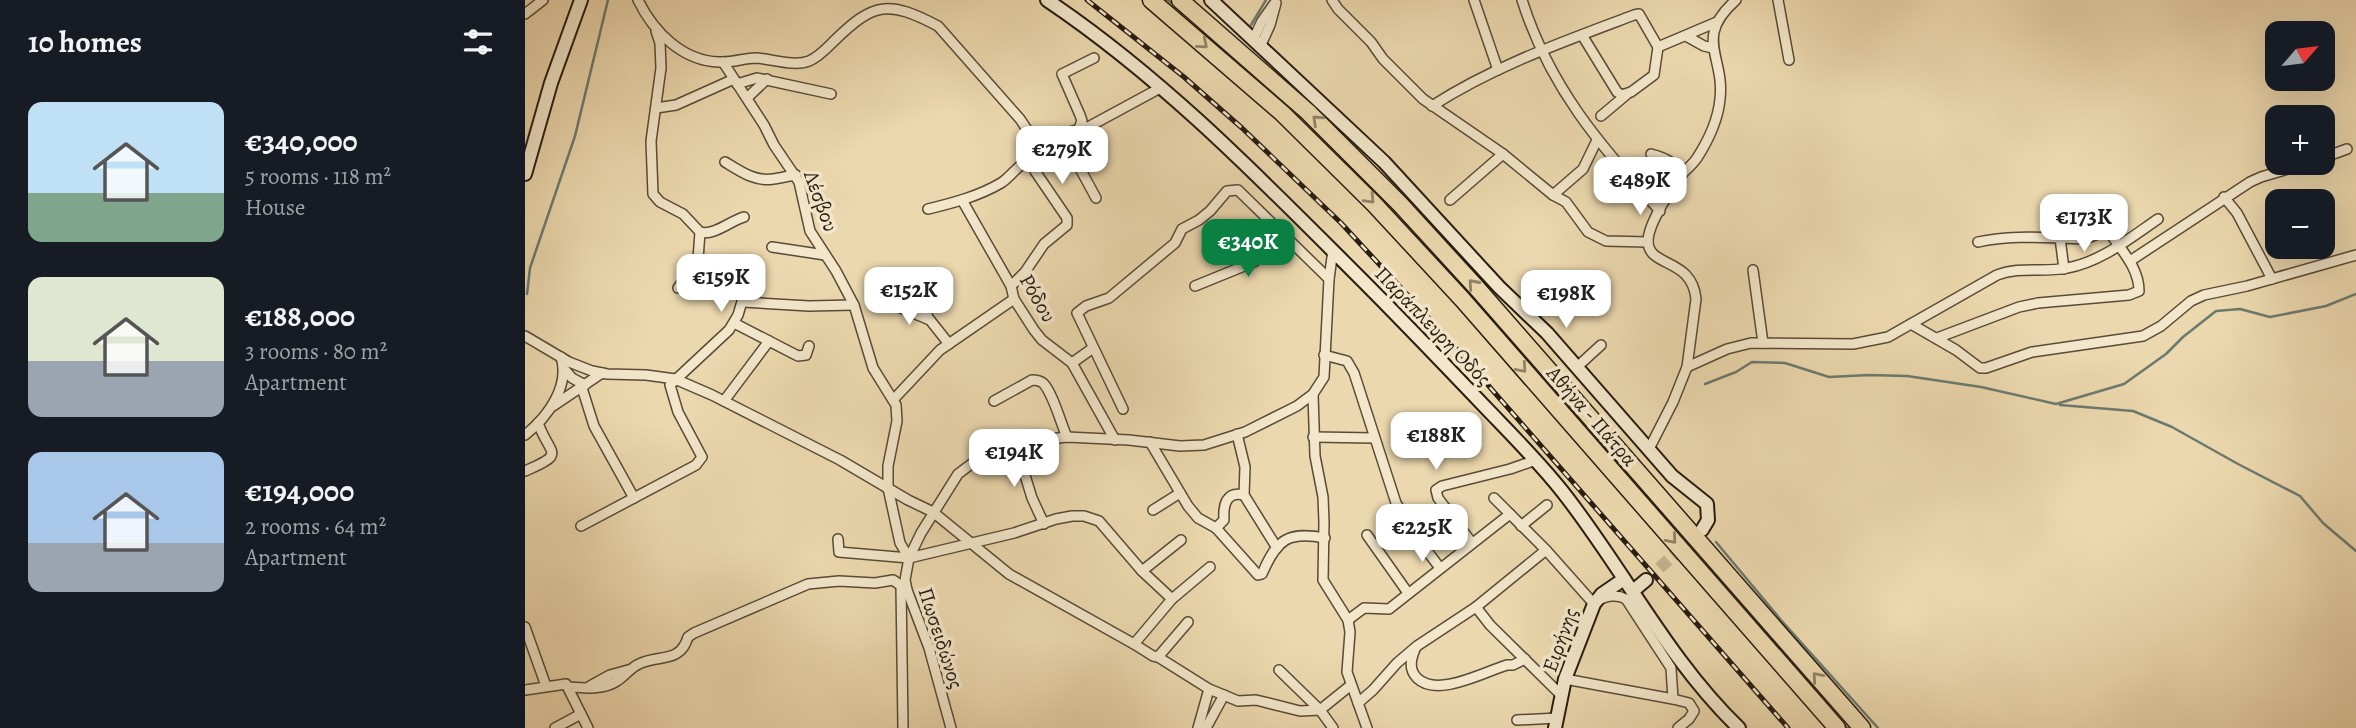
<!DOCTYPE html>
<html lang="en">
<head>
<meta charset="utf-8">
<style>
	:root { --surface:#171b24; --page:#20242c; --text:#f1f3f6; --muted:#9ea1a6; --accent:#0b8043 }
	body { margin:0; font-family:Alegreya,serif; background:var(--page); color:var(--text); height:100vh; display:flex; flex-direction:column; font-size:26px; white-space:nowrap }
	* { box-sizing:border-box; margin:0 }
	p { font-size:23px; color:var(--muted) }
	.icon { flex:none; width:38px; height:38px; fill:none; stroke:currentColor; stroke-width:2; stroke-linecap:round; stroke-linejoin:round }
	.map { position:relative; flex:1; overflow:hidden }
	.side { display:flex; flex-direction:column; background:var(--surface); width:525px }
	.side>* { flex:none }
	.needle { width:46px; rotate:62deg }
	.tools { position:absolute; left:1740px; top:21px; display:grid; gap:14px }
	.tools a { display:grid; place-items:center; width:70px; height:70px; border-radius:14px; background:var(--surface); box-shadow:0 7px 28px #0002; font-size:35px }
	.price { position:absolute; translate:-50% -60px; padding:0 16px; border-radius:14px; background:#fff; color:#222; font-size:23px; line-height:46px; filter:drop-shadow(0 2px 4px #0008) }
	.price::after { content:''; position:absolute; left:50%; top:42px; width:21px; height:16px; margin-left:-10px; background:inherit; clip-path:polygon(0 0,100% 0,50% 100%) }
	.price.selected { background:var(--accent); color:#fff }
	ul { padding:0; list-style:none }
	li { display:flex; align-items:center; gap:21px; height:175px; padding:0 28px }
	li span { display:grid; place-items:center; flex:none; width:196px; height:140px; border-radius:14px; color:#555 }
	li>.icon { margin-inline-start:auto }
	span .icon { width:84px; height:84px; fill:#fffc; stroke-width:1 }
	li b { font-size:30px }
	h2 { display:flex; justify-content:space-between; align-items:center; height:84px; padding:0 28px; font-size:30px }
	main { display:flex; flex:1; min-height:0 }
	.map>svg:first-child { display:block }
</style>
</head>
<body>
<main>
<section class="side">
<h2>10 homes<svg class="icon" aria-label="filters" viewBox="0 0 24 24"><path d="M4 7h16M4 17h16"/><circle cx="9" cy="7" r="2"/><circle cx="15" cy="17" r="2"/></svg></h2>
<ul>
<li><span style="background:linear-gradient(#bfe0f5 65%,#7fa58c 0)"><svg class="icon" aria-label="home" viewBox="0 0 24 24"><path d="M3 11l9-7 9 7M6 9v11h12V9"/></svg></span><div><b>€340,000</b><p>5 rooms · 118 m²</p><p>House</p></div></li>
<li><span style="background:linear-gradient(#dfe7d0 60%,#9aa5b1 0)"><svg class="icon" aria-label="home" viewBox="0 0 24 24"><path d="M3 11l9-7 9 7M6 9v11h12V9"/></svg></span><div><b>€188,000</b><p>3 rooms · 80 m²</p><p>Apartment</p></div></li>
<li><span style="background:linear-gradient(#a9c7e8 65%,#9aa5b1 0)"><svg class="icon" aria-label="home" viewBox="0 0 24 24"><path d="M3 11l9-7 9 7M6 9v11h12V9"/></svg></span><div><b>€194,000</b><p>2 rooms · 64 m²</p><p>Apartment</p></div></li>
</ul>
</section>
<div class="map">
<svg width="1831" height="728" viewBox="0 0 1831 728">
	<rect width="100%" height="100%" fill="#ecd8ae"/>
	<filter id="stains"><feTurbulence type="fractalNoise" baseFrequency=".00286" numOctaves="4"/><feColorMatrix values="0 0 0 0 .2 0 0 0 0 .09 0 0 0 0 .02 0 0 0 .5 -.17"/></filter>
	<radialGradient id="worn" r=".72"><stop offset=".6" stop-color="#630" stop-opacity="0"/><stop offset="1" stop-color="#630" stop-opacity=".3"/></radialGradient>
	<polygon fill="#b6bf8c" stroke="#6e6e4e" stroke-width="2" points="637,0 643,0 764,104 844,182 958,306 1327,728 1322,728 954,308 842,185 761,108"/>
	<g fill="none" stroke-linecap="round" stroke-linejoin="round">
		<g stroke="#6b7a6f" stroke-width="2.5">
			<polyline points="726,25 741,0"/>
			<polyline points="2,294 5,268 50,136 83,0"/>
			<polyline points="1180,384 1211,372 1227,362 1260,363 1304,377 1344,375 1382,376 1456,387 1531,404 1599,384 1641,354 1658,337 1691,311 1715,309 1745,317 1801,306 1831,294"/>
			<polyline points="1535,405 1608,411 1647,427 1713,464 1775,496 1798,523 1831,551"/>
			<polyline points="1191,542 1256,620 1353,728"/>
		</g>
		<polyline stroke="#c4b28f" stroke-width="12" stroke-dasharray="12 6" stroke-linecap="butt" points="1121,580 1161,544"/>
		<defs>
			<g id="street">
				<path d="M113,0C128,31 157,61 194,62C207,63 219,58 231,58C247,59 269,67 284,61C294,57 302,48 309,41C349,2 363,0 413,26L495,119L517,152"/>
				<polyline points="807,0 813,9 846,42 858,59 898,99 978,154 1028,195 1041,202 1063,232 1081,241 1123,242"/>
				<polyline points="949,0 973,70"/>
				<path d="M997,0C1024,86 1075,146 1135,211"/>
				<polyline points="1253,0 1264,60"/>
				<polyline points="0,14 18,0"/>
				<polyline points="131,31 135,43 136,68 126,141 128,194 135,202 158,214 175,232 173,259"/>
				<polyline points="1057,35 1092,92 1097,95 1106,92 1129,75 1133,47"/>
				<polyline points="1161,36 1179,46 1188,48"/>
				<polyline points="728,40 737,21 749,4"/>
				<polyline points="735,47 745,25 751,3"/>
				<polyline points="198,62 239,125 249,145 274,182 285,231 311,271 329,305 348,368 371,405 372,421 363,466 363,488 375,543 384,558"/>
				<polyline points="212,84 232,78 306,94"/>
				<polyline points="222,98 242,79"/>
				<path d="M907,106C969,66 1040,41 1109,15L1114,14L1133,47L1192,22"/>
				<polyline points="131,108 151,105 209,79"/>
				<polyline points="1076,116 1101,95"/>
				<polyline points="554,128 557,121 555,115 537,74 569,58"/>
				<polyline points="536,144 545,150 571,198"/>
				<polyline points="517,152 533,148 541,133 565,126 637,87"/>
				<path d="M1126,154C1138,157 1152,163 1157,175"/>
				<polyline points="1797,158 1822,149"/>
				<path d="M200,162C215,171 230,182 248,179C256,178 263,176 271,175"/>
				<polyline points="1028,195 1058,169 1072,140"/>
				<polyline points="1699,197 1712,213 1747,279"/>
				<polyline points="437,200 486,286 489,299 509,330 517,340 547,363 590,440"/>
				<polyline points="925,200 978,154"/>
				<path d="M403,209C428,203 454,196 476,183C488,176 496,158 511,160"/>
				<path d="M175,232C189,236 205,221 219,217"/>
				<path d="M1453,242C1480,236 1508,237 1535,238L1539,269"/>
				<polyline points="247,247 300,255"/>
				<polyline points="1605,261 1725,182 1736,177 1783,163"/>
				<polyline points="1228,270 1238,343"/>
				<polyline points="486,286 500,272 519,244 542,225 542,218 510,171 511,160 517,152"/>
				<polyline points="670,286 729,262 749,247 764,241"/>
				<polyline points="354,299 405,320 424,344"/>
				<polyline points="400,301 403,319"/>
				<polyline points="218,302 284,306 329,305"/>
				<polyline points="209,323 273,356 281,355 284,346"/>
				<polyline points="1386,324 1431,350 1455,368 1461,368 1507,352 1618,336 1636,326 1666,301 1679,295 1722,286 1831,255"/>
				<polyline points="0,336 44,362 67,371 82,374 121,375 150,379 187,395 315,460 383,500 408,512 484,574 609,644"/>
				<path d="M1412,338L1494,307L1513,303L1604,295L1614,291C1614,267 1595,249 1583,230L1560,239L1535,238"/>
				<polyline points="799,355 822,361 829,373 871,503 893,539 915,568"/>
				<polyline points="547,363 568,348"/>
				<polyline points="1052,367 1076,345"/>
				<path d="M1162,367L1202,349L1226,343L1328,344L1363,337L1472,275C1495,266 1518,273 1542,268C1576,262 1605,238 1633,219"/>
				<polyline points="40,370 47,378 60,385"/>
				<polyline points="57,388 69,426 109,498"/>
				<polyline points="788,394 790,456 798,497 799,522 798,580 823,620 825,632 822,672 842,728"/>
				<polyline points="368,400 415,350 489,299"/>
				<polyline points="199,401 244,341"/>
				<path d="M469,401L507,380C511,380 514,380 518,383C528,393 536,424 542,437"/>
				<polyline points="28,406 77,373"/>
				<polyline points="598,409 552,313 561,306 584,298 650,243 657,229 674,220 685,211 702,191 713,190 804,279"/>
				<polyline points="712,434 720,467 719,495 752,548"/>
				<path d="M0,435C23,417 45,386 36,357"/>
				<polyline points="788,437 849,438"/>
				<path d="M625,442L663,506L673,518L691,528L733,575L737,574C752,539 763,531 800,538"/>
				<polyline points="490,443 507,498 519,524"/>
				<path d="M1124,449L1148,402L1162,367L1171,299C1167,257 1123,268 1123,241C1123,224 1147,187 1157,174C1162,169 1168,164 1172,158C1183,141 1193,120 1195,99C1200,56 1168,38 1211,0"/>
				<path d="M0,471C42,453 25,456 13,423"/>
				<polyline points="969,498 1021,550 1069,604"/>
				<polyline points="628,510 655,493"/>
				<polyline points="56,526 171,465 177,457 153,412 145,385 204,330 213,315 221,288 216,278 173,259 153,288"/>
				<polyline points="996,526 1022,505"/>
				<path d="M691,528L699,520C698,505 701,491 719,495"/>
				<polyline points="842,535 883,593"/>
				<polyline points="313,539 314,552 384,558 489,533 531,519 547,516 559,516 574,521 617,571 647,599"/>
				<polyline points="947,543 913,498 911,490 917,486 985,469 1011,460"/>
				<polyline points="617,571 656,540"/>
				<polyline points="376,585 378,728"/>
				<path d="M1073,600C1083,596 1091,594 1101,599L1146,668L1148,699L1164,703L1169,711L1164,719L1153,728"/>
				<polyline points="951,607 965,625 1036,695"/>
				<polyline points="823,620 839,608 864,609 985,514"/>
				<polyline points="663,622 633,657 628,656 609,644 647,599 685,567"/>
				<polyline points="0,627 21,686"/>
				<path d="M891,647C886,658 883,669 892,678C912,698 959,672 982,665H988L1000,659"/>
				<polyline points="633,657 684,689 713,701 731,700 775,711 795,710 826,685"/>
				<polyline points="754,670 795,710 808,728"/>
				<polyline points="1040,679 1148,699"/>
				<polyline points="65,686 85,675 103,670"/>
				<path d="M44,687C58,688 80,690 92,681C100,676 105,668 114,664C134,654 155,664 163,637L169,633L283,584L314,581L350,583L368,580L382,590"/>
				<polyline points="0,690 41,684 63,728"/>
				<polyline points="833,703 848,690 872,663 892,646 951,607 1021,550"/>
				<polyline points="992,720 1033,718"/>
				<polyline points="30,728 56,714"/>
				<polyline points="426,728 404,648 382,590 380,580 384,558 396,533 433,474 461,453 490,443 542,437 604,440 655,446 679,445 720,432 772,406 788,394 799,377 804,279 808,250"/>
				<polyline points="673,728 684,689"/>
				<polyline points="681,728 699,695"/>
			</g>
			<g id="secondary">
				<path d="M522,0C638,78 735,178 834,277C877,320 920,365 962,409C988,436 1014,462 1037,491C1098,568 1143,660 1214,728"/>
				<polyline points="686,0 859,162 974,287 1022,333 1147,476 1182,504 1183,520 1177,530"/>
				<polyline points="0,174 26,83 56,0"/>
				<polyline points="1108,591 1121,580"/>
				<polyline points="1030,728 1040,679 1069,604 1077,594 1099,579"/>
			</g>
			<g id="highway">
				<polyline points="626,0 757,113 849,204 937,299 1312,728"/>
				<polyline points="655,0 783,112 875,204 951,287 1337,728"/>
			</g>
		</defs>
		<use href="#street" stroke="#584b38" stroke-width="12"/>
		<use href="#secondary" stroke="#261c11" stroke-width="16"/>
		<use href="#highway" stroke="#261c11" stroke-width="19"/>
		<use href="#street" stroke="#f3e6ca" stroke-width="9"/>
		<use href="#secondary" stroke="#f3e6ca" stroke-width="12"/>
		<use href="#highway" stroke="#ecd8ae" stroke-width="16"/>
		<defs>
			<polyline id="rail" points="562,0 659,77 717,128 816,223 913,328 1263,728"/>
		</defs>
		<use href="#rail" stroke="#261c11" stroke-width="5"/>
		<use href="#rail" stroke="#f3e6ca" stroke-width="2.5" stroke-dasharray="8" stroke-linecap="butt"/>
	</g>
	<defs><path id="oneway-chevron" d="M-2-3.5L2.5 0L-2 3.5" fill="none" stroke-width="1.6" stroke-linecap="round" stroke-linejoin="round" transform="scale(1.75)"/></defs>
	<g stroke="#938367">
		<use href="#oneway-chevron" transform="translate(678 44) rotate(40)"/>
		<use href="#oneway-chevron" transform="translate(792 120) rotate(-137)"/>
		<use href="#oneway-chevron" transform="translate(845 199) rotate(47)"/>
		<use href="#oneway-chevron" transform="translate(948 284) rotate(-132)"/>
		<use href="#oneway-chevron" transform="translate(997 368) rotate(49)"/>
		<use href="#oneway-chevron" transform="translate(1147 539) rotate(49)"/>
		<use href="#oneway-chevron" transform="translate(1292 677) rotate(-131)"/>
	</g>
	<g text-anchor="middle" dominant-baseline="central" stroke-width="7" stroke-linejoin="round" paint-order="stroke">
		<g font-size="21" fill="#261c11" stroke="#f3e6ca">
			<text transform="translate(296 201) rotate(70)">Λέσβου</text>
			<text transform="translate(513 298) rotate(60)">Ρόδου</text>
			<text transform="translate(908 326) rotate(46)">Παράπλευρη Οδός</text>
			<text transform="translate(1067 416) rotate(49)">Αθήνα - Πάτρα</text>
			<text transform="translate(416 638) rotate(72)">Πωσειδώνος</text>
			<text transform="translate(1035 640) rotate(-70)">Ειρήνης</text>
		</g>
	</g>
	<rect width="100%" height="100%" filter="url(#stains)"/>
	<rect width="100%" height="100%" fill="url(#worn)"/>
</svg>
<div class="tools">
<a><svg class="needle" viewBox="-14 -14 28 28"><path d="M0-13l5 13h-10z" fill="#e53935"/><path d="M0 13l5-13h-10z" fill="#9ea1a6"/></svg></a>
<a>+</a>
<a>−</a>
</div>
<b class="price" style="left:537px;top:186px">€279K</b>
<b class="price" style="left:1115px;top:217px">€489K</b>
<b class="price" style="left:1559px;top:254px">€173K</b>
<b class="price selected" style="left:723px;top:279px">€340K</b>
<b class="price" style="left:196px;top:314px">€159K</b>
<b class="price" style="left:384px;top:327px">€152K</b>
<b class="price" style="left:1041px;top:330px">€198K</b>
<b class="price" style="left:911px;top:472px">€188K</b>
<b class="price" style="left:489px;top:489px">€194K</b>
<b class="price" style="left:897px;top:564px">€225K</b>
</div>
</main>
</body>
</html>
